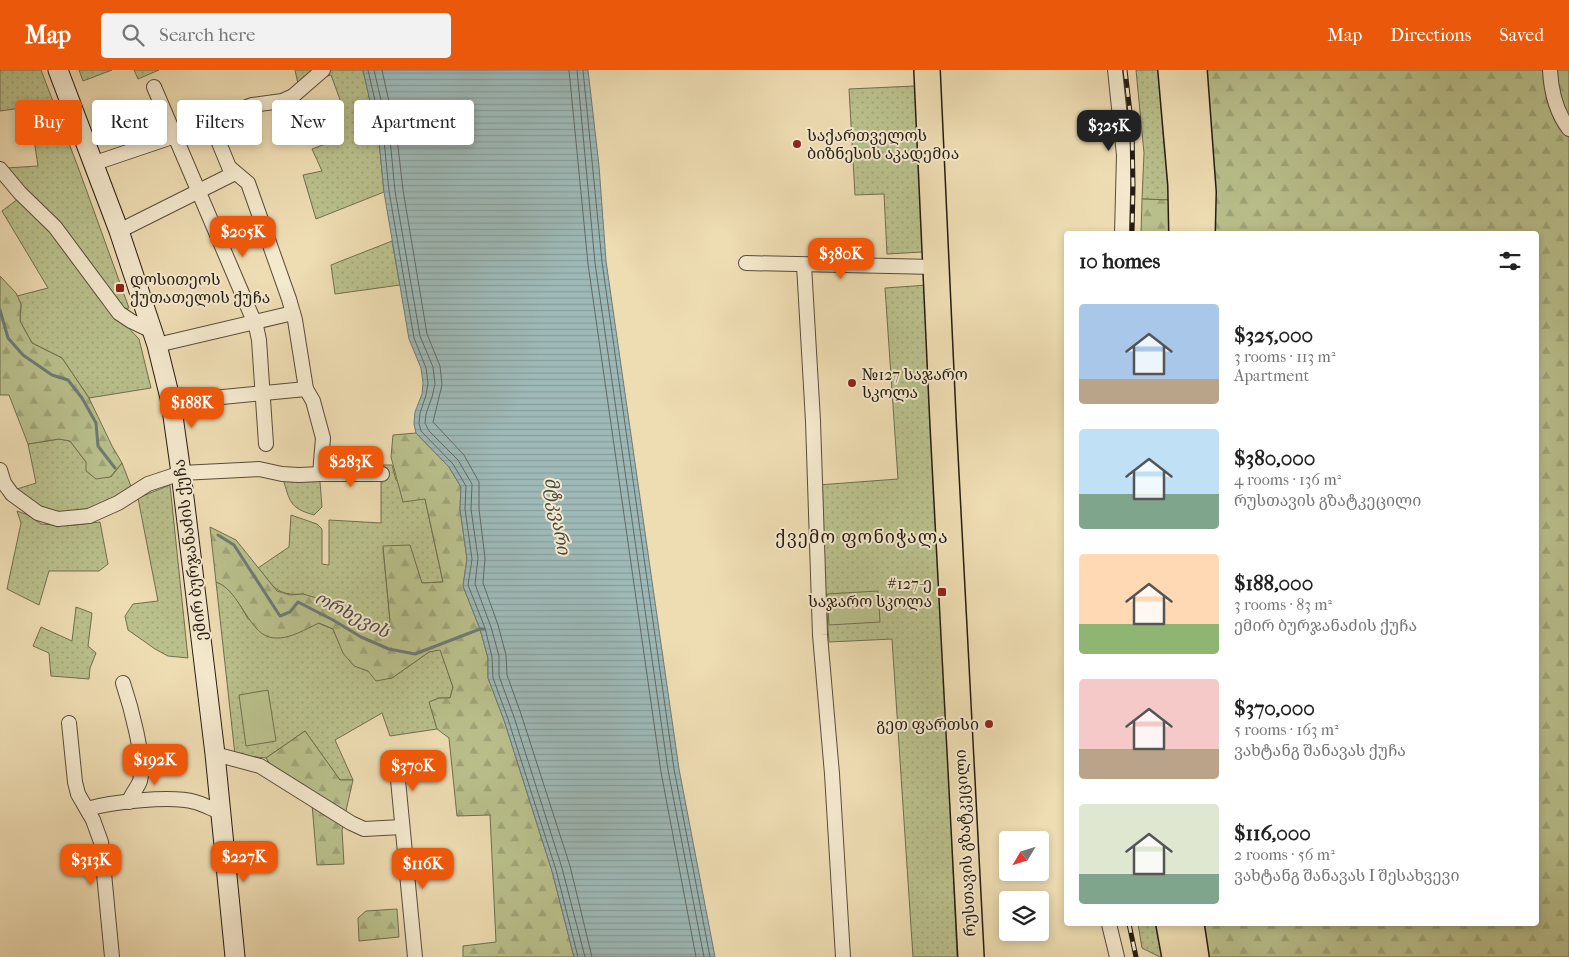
<!DOCTYPE html>
<html lang="en">
<head>
<meta charset="utf-8">
<style>
	:root { --surface:#fff; --page:#f2f2f2; --text:#222; --muted:#767676; --accent:#ea580c }
	body { margin:0; font-family:"IM FELL French Canon","Noto Serif Georgian",serif; background:var(--page); color:var(--text); height:100vh; display:flex; flex-direction:column; font-size:19px; white-space:nowrap }
	* { box-sizing:border-box; margin:0 }
	p { font-size:16px; color:var(--muted) }
	.icon { flex:none; width:28px; height:28px; fill:none; stroke:currentColor; stroke-width:2; stroke-linecap:round; stroke-linejoin:round }
	.map { position:relative; flex:1; overflow:hidden }
	.details { position:absolute; left:1064px; top:161px; width:475px; height:695px; display:flex; flex-direction:column; background:var(--surface); border-radius:5px; box-shadow:0 2px 8px #0003 }
	.details>* { flex:none }
	.top-card { position:absolute; left:15px; top:30px; width:475px; height:45px; display:flex; gap:10px }
	.needle { width:32px; rotate:232deg }
	.tools { position:absolute; left:999px; top:761px; display:grid; gap:10px }
	.tools a { display:grid; place-items:center; width:50px; height:50px; border-radius:5px; background:var(--surface); box-shadow:0 2px 8px #0003; font-size:25px }
	.price { position:absolute; translate:-50% -42px; padding:0 11px; border-radius:10px; background:var(--accent); color:#fff; font-size:16px; line-height:32px; filter:drop-shadow(0 1px 2px #0008) }
	.price::after { content:''; position:absolute; left:50%; top:30px; width:15px; height:11px; margin-left:-8px; background:inherit; clip-path:polygon(0 0,100% 0,50% 100%) }
	.price.current { background:#222; color:#fff }
	ul { padding:0; list-style:none }
	li { display:flex; align-items:center; gap:15px; height:125px; padding:0 15px }
	li span { display:grid; place-items:center; flex:none; width:140px; height:100px; border-radius:5px; color:#555 }
	li>.icon { margin-inline-start:auto }
	span .icon { width:60px; height:60px; fill:#fffc; stroke-width:1 }
	li b { font-size:21px }
	h2 { display:flex; justify-content:space-between; align-items:center; height:60px; padding:0 15px; font-size:21px }
	.chip { padding:0 18px; border-radius:5px; background:var(--surface); box-shadow:0 2px 8px #0003; font-size:18px; line-height:45px }
	.chip.current { background:var(--accent); color:#fff }
	header { display:flex; align-items:center; gap:30px; box-sizing:border-box; height:70px; padding:0 25px; background:var(--accent); color:#fff }
	header strong { font-size:24px }
	nav { display:flex; gap:28px; margin-inline-start:auto; font-size:18px }
	.search { width:350px; height:45px; background:var(--page); display:flex; align-items:center; gap:12px; box-sizing:border-box; padding:0 18px; border-radius:5px; color:var(--muted); font-size:19px }
	.map>svg:first-child { display:block }
</style>
</head>
<body>
<header>
<strong>Map</strong>
<div class="search"><svg class="icon" aria-label="search" viewBox="0 0 24 24"><circle cx="10" cy="10" r="6"/><path d="M15 15l6 6"/></svg>Search here</div>
<nav><a>Map</a><a>Directions</a><a>Saved</a></nav>
</header>
<div class="map">
<svg width="1569" height="887" viewBox="0 0 1569 887">
	<defs>
		<pattern id="green-dots" width="8" height="8" patternUnits="userSpaceOnUse" patternTransform="scale(1.25)"><rect width="8" height="8" fill="#b9c08c"/><path d="M2 2h.1M6 6h.1" fill="none" stroke="#9fa478" stroke-width="1.8" stroke-linecap="round"/></pattern>
		<pattern id="forest-firs" width="22" height="20" patternUnits="userSpaceOnUse" patternTransform="scale(1.25)"><rect width="22" height="20" fill="#b9c08c"/><path d="M5 1l3.5 6h-7zM16 11l3.5 6h-7z" fill="#9fa478"/></pattern>
		<pattern id="water-rules" width="6" height="5" patternUnits="userSpaceOnUse" patternTransform="scale(1.25)"><rect width="6" height="5" fill="#9eb9b7"/><path d="M0 2.5h6" fill="none" stroke="#889e9c"/></pattern>
	</defs>
	<rect width="100%" height="100%" fill="#eedcb2"/>
	<filter id="stains"><feTurbulence type="fractalNoise" baseFrequency=".004" numOctaves="4"/><feColorMatrix values="0 0 0 0 .2 0 0 0 0 .09 0 0 0 0 .02 0 0 0 .5 -.17"/></filter>
	<radialGradient id="worn" r=".72"><stop offset=".6" stop-color="#630" stop-opacity="0"/><stop offset="1" stop-color="#630" stop-opacity=".3"/></radialGradient>
	<g fill="url(#green-dots)" stroke="#706e4f">
		<polygon points="0,0 41,0 78,97 129,238 124,239 6,98 38,96 29,37 0,41"/>
		<polygon points="79,0 112,0 83,11"/>
		<polygon points="134,0 159,0 138,9"/>
		<polygon points="295,0 363,0 379,71 384,122 316,149 303,105 322,101 312,79 325,74 313,47 342,35 331,5 298,14"/>
		<polygon points="1136,0 1160,0 1172,130 1142,129 1144,83"/>
		<polygon points="915,16 923,182 887,184 884,124 855,125 849,19"/>
		<polygon points="18,129 53,160 121,250 139,269 151,318 89,328 62,288 32,273 20,251 21,234 17,226 48,218 2,141"/>
		<polygon points="392,171 400,215 335,224 331,195"/>
		<polygon points="928,215 957,887 913,887 892,569 829,572 819,427 818,415 898,409 885,218"/>
		<polygon points="59,369 70,371 86,392 111,407 122,393 132,419 89,444 59,446 39,441 14,420 36,413 28,374"/>
		<path d="M381,395H392L396,410L425,429L443,512L422,513L383,478L390,551L387,560L377,553L303,524C276,526 274,517 258,498L289,477L291,445L317,454L322,459V494L329,495V450L381,453Z"/>
		<path d="M283,409H317L320,412L322,437L314,445C289,438 290,431 283,409Z"/>
		<polygon points="170,415 188,588 168,586 155,579 128,560 125,546 133,534 158,531 138,428"/>
		<polygon points="17,441 28,445 41,454 55,455 75,455 100,452 108,494 99,501 49,501 39,535 7,519 21,453"/>
		<path d="M216,512C232,517 240,535 248,549L305,559L318,553L333,559C349,598 352,597 392,608L429,582L440,579L453,617L450,628H439L430,632L437,659L390,666L382,643L335,670L353,710H340L305,661L266,688L235,685Z"/>
		<polygon points="76,537 92,543 88,576 96,583 90,598 89,609 51,606 49,583 33,576 41,557 72,571"/>
		<polygon points="1138,854 1159,854 1164,887 1160,887 1142,878"/>
	</g>
	<g fill="url(#forest-firs)" stroke="#706e4f">
		<polygon points="1201,0 1569,0 1569,887 1203,887 1195,854 1536,854 1536,164 1209,164"/>
		<polygon points="1142,129 1172,130 1171,164 1141,164"/>
		<polygon points="0,206 16,223 21,234 20,251 32,273 62,288 89,328 112,376 122,393 110,407 96,409 86,401 86,392 70,371 59,369 28,374 9,325 0,325"/>
		<path d="M416,363L449,397L461,417L460,439L467,489L463,516L480,559L488,588V608L504,650L552,801L574,887H463V876L496,872L490,745L457,746L449,668L437,659L429,632L439,628H450L453,617L440,580L429,582L392,608L376,611L368,601L354,596L343,583L333,559L319,553C306,559 290,569 275,568C249,568 241,520 216,512L210,457L236,470L277,521L290,525L303,524L324,530L377,553L387,560L390,551L383,476L410,475L422,513L443,512L425,429L403,432L391,387L393,365Z"/>
		<polygon points="305,661 340,710 353,710 345,745 271,696 266,688"/>
		<polygon points="312,734 344,754 342,760 344,794 317,795"/>
		<polygon points="397,839 399,867 359,871 358,848 366,841"/>
	</g>
	<g fill="#b9c08c" stroke="#706e4f">
		<polygon points="878,521 880,552 829,555 827,524"/>
		<polygon points="268,620 276,671 246,676 239,625"/>
	</g>
	<polygon fill="url(#water-rules)" stroke="#6e7a75" points="363,0 588,0 599,96 606,191 679,699 715,887 574,887 552,801 504,650 488,608 488,588 480,559 463,516 467,489 460,439 461,417 449,397 416,363 414,354 415,342 422,324 423,313 421,298 409,269 384,122 379,71"/>
	<g fill="none" stroke-linecap="round" stroke-linejoin="round">
		<g stroke="#626a64" stroke-width="1">
			<polyline points="368,0 384,70 389,121 414,268 426,298 428,313 426,325 420,343 419,353 421,361 453,394 466,416 465,439 472,489 468,515 485,558 492,587 493,608 508,649 556,800 578,887"/>
			<polyline points="374,0 390,69 395,121 420,266 433,297 435,314 432,327 426,344 425,353 429,361 458,390 472,414 471,439 478,488 475,514 491,557 499,586 499,606 514,647 562,798 585,887"/>
			<polyline points="382,0 397,68 403,120 427,264 440,296 442,315 433,352 464,385 479,412 479,439 485,488 483,513 498,555 506,585 507,605 521,644 570,796 592,887"/>
			<polyline points="569,0 588,194 661,702 696,887"/>
			<polyline points="577,0 595,193 668,700 704,887"/>
			<polyline points="583,0 602,192 674,699 710,887"/>
		</g>
		<g stroke="#6e7a75" stroke-width="3">
			<polyline points="0,240 8,268 23,285 52,305 68,310 82,328 96,353 98,376 115,398"/>
			<polyline points="218,465 234,475 280,546 290,542 298,532 333,550 361,567 389,579 415,584 480,559 484,559"/>
		</g>
		<defs>
			<g id="street">
				<polyline points="1115,0 1124,85 1122,164"/>
				<path d="M1550,0C1551,20 1556,42 1569,59"/>
				<polyline points="154,17 256,256 259,270 266,374"/>
				<polyline points="210,51 229,97 248,113 289,229 295,250 306,319 313,331 323,368 320,404"/>
				<polyline points="95,93 175,66 252,35 282,31 293,26 323,0"/>
				<polyline points="0,99 20,123 55,157 119,243 131,251 152,261"/>
				<polyline points="119,161 235,103"/>
				<polyline points="746,193 936,197"/>
				<polyline points="804,195 813,351 820,565 832,704 843,887"/>
				<polyline points="157,275 293,243"/>
				<polyline points="171,332 306,319"/>
				<polyline points="0,400 4,413 12,424 38,443 58,449 89,446 118,433 148,414 181,403 259,399 282,404 299,405 320,404 382,404"/>
				<path d="M123,613C130,634 146,690 140,711C137,719 131,724 129,732"/>
				<polyline points="69,653 75,712 78,724 93,750 101,772 112,887"/>
				<polyline points="215,684 260,696 351,753 364,759 402,757"/>
				<polyline points="396,689 415,887"/>
				<path d="M87,739C111,732 171,725 195,732C203,734 212,739 220,742"/>
				<polyline points="1109,854 1117,887"/>
			</g>
			<polyline id="secondary" points="58,0 119,161 157,275 171,332 181,403 215,684 235,887"/>
			<g id="highway">
				<polyline points="927,0 943,351 971,887"/>
				<polyline points="1171,0 1181,115 1182,164"/>
				<polyline points="1194,0 1203,122 1202,164"/>
				<polyline points="1169,854 1175,887"/>
				<polyline points="1191,854 1196,887"/>
			</g>
		</defs>
		<use href="#street" stroke="#584c3a" stroke-width="16"/>
		<use href="#secondary" stroke="#261c12" stroke-width="21"/>
		<use href="#highway" stroke="#261c12" stroke-width="28"/>
		<use href="#street" stroke="#f4e8cd" stroke-width="14"/>
		<use href="#secondary" stroke="#f4e8cd" stroke-width="19"/>
		<use href="#highway" stroke="#eedcb2" stroke-width="25"/>
		<defs>
			<g id="rail">
				<polyline points="1125,0 1132,59 1133,116 1132,164"/>
				<polyline points="1129,854 1136,887"/>
			</g>
		</defs>
		<use href="#rail" stroke="#261c12" stroke-width="5"/>
		<use href="#rail" stroke="#f4e8cd" stroke-width="3" stroke-dasharray="9" stroke-linecap="butt"/>
	</g>
	<g fill="#8f2418" stroke="#f4e8cd" stroke-width="2">
		<circle cx="797" cy="74" r="5"/>
		<rect x="115" y="213" width="10" height="10" rx="2.5"/>
		<circle cx="852" cy="313" r="5"/>
		<rect x="937" y="517" width="10" height="10" rx="2.5"/>
		<circle cx="989" cy="654" r="5"/>
	</g>
	<g text-anchor="middle" dominant-baseline="central" stroke-width="4" stroke-linejoin="round" paint-order="stroke">
		<g font-size="16" fill="#261c12" stroke="#f4e8cd" text-anchor="start">
			<text x="807" y="65">საქართველოს<tspan x="807" dy="18">ბიზნესის აკადემია</tspan></text>
			<text x="130" y="209">დოსითეოს<tspan x="130" dy="18">ქუთათელის ქუჩა</tspan></text>
			<text x="862" y="304">№127 საჯარო<tspan x="862" dy="18">სკოლა</tspan></text>
			<text x="932" y="513" text-anchor="end">#127-ე<tspan x="932" dy="18">საჯარო სკოლა</tspan></text>
			<text x="979" y="654" text-anchor="end">გეთ ფართსი</text>
		</g>
		<g font-size="16" fill="#261c12" stroke="#f4e8cd">
			<text transform="translate(190 480) rotate(-97)">ემირ ბურჯანაძის ქუჩა</text>
			<text transform="translate(965 773) rotate(-93)">რუსთავის გზატკეცილი</text>
		</g>
		<g font-size="18" font-style="italic" fill="#4a4b44" stroke="#f4e8cd">
			<text transform="translate(557 446) rotate(80)">მტკვარი</text>
			<text transform="translate(352 545) rotate(27)">ორხევის</text>
		</g>
		<g font-size="18" letter-spacing="1" fill="#261c12" stroke="#f4e8cd">
			<text x="862" y="467">ქვემო ფონიჭალა</text>
		</g>
	</g>
	<rect width="100%" height="100%" filter="url(#stains)"/>
	<rect width="100%" height="100%" fill="url(#worn)"/>
</svg>
<div class="tools">
<a><svg class="needle" viewBox="-14 -14 28 28"><path d="M0-13l5 13h-10z" fill="#e53935"/><path d="M0 13l5-13h-10z" fill="#767676"/></svg></a>
<a><svg class="icon" aria-label="layers" viewBox="0 0 24 24"><path d="M12 4l9 5-9 5-9-5zM3 14l9 5 9-5"/></svg></a>
</div>
<b class="price current" style="left:1109px;top:82px">$325K</b>
<b class="price" style="left:243px;top:188px">$205K</b>
<b class="price" style="left:841px;top:210px">$380K</b>
<b class="price" style="left:192px;top:359px">$188K</b>
<b class="price" style="left:351px;top:418px">$283K</b>
<b class="price" style="left:155px;top:716px">$192K</b>
<b class="price" style="left:413px;top:722px">$370K</b>
<b class="price" style="left:244px;top:813px">$227K</b>
<b class="price" style="left:91px;top:816px">$313K</b>
<b class="price" style="left:423px;top:820px">$116K</b>
<div class="top-card">
<a class="chip current">Buy</a>
<a class="chip">Rent</a>
<a class="chip">Filters</a>
<a class="chip">New</a>
<a class="chip">Apartment</a>
</div>
<section class="details">
<h2>10 homes<svg class="icon" aria-label="filters" viewBox="0 0 24 24"><path d="M4 7h16M4 17h16"/><circle cx="9" cy="7" r="2"/><circle cx="15" cy="17" r="2"/></svg></h2>
<ul>
<li><span style="background:linear-gradient(#a9c7e8 75%,#b9a48a 0)"><svg class="icon" aria-label="home" viewBox="0 0 24 24"><path d="M3 11l9-7 9 7M6 9v11h12V9"/></svg></span><div><b>$325,000</b><p>3 rooms · 113 m²</p><p>Apartment</p></div></li>
<li><span style="background:linear-gradient(#bfe0f5 65%,#7fa58c 0)"><svg class="icon" aria-label="home" viewBox="0 0 24 24"><path d="M3 11l9-7 9 7M6 9v11h12V9"/></svg></span><div><b>$380,000</b><p>4 rooms · 136 m²</p><p>რუსთავის გზატკეცილი</p></div></li>
<li><span style="background:linear-gradient(#ffd9b3 70%,#8fb573 0)"><svg class="icon" aria-label="home" viewBox="0 0 24 24"><path d="M3 11l9-7 9 7M6 9v11h12V9"/></svg></span><div><b>$188,000</b><p>3 rooms · 83 m²</p><p>ემირ ბურჯანაძის ქუჩა</p></div></li>
<li><span style="background:linear-gradient(#f6c9c9 70%,#b9a48a 0)"><svg class="icon" aria-label="home" viewBox="0 0 24 24"><path d="M3 11l9-7 9 7M6 9v11h12V9"/></svg></span><div><b>$370,000</b><p>5 rooms · 163 m²</p><p>ვახტანგ შანავას ქუჩა</p></div></li>
<li><span style="background:linear-gradient(#dfe7d0 70%,#7fa58c 0)"><svg class="icon" aria-label="home" viewBox="0 0 24 24"><path d="M3 11l9-7 9 7M6 9v11h12V9"/></svg></span><div><b>$116,000</b><p>2 rooms · 56 m²</p><p>ვახტანგ შანავას I შესახვევი</p></div></li>
</ul>
</section>
</div>
</body>
</html>
